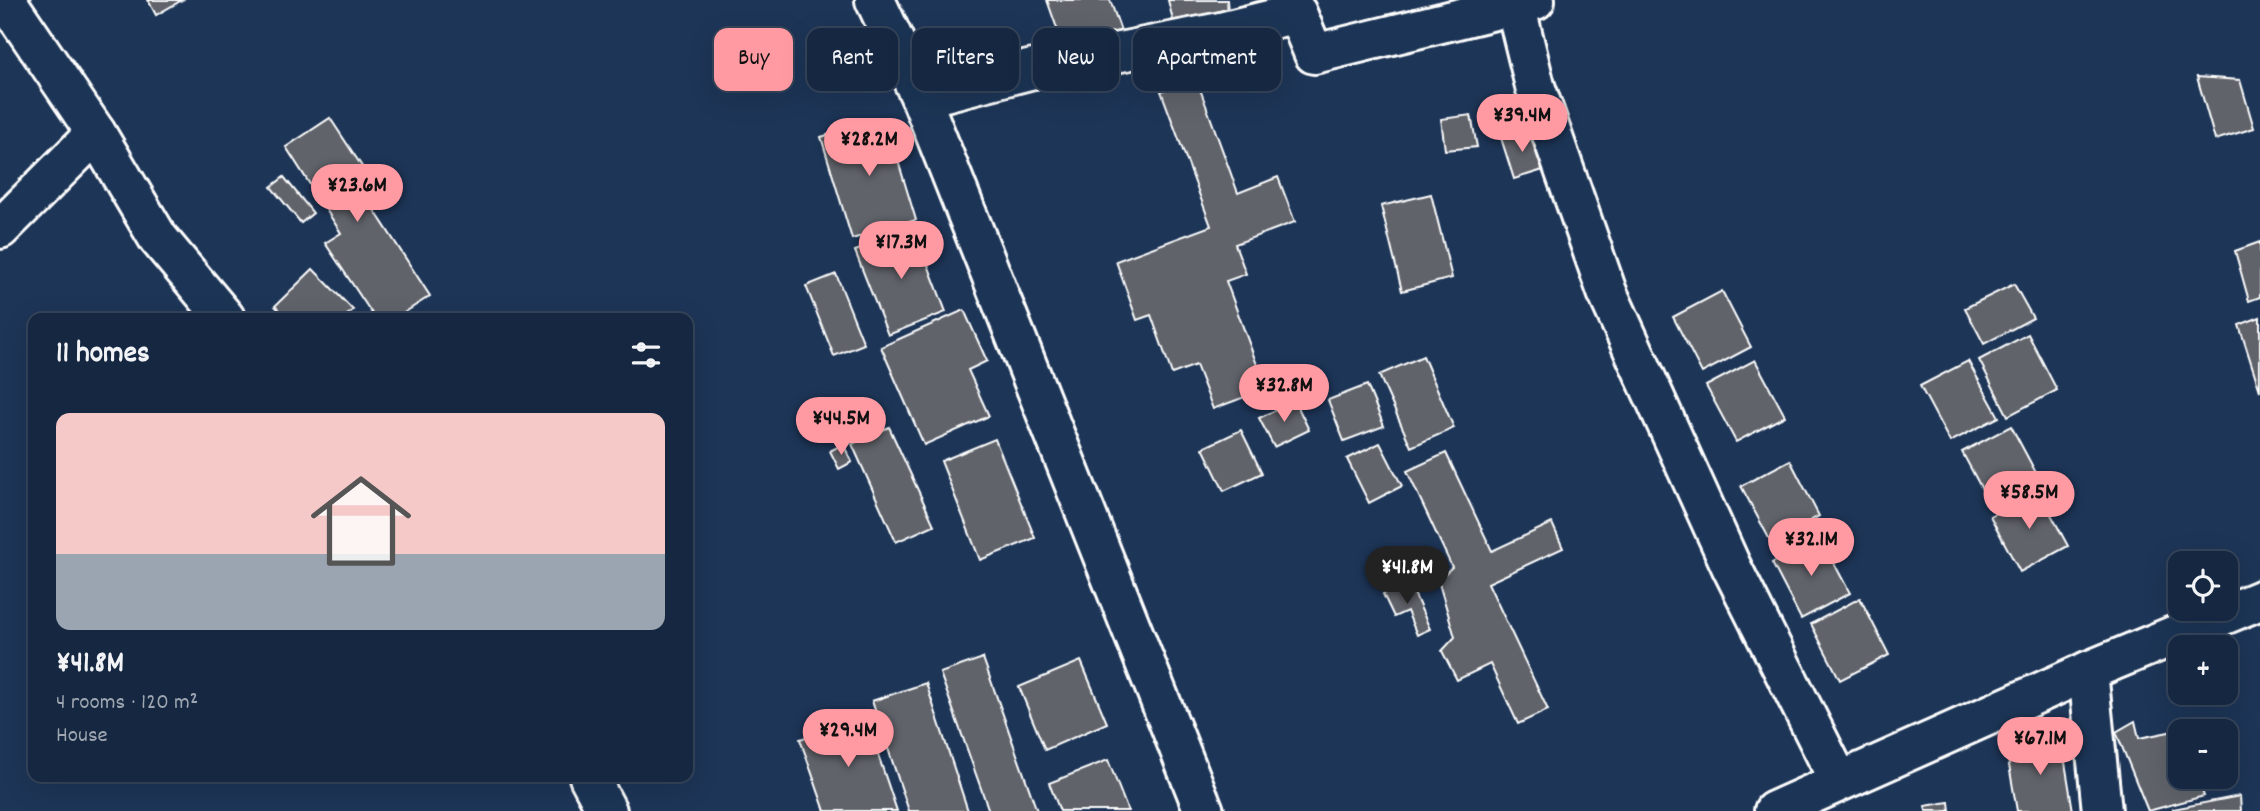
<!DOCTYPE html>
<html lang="en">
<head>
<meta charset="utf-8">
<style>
	:root { --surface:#162841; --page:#23344c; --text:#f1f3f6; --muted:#9ea6b1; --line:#35445a; --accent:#ff9aa2 }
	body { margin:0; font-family:Dekko,sans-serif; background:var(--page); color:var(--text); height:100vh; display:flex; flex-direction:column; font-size:26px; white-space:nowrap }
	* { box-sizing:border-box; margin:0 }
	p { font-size:23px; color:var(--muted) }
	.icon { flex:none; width:38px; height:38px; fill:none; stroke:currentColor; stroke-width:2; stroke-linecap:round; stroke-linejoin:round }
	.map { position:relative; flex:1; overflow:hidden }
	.panel { position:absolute; left:28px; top:313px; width:665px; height:469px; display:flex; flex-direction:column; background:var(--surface); border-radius:14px; box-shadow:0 7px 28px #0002,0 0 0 2px var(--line) }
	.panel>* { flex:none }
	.hud { position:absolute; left:714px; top:28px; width:665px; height:63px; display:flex; gap:14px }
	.buttons { position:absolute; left:2168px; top:551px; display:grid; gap:14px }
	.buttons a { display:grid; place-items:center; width:70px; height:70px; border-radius:14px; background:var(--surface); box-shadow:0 7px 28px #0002,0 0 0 2px var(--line); font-size:35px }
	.price { position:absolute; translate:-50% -60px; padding:0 16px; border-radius:24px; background:var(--accent); color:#111; font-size:23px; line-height:46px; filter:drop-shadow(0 2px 4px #0008) }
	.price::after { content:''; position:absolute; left:50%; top:42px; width:21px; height:16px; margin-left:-10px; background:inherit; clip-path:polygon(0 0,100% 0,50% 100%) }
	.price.current { background:#222; color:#fff }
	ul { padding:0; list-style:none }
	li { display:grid; align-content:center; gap:14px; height:371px; padding:0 28px }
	li span { display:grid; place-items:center; height:217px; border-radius:14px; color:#555 }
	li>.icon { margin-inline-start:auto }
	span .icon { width:126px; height:126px; fill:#fffc; stroke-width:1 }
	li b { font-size:30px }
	h2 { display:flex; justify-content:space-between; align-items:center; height:84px; padding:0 28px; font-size:30px }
	.pill { padding:0 24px; border-radius:14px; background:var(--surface); box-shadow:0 7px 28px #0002,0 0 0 2px var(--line); font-size:24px; line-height:63px }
	.pill.current { background:var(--accent); color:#111 }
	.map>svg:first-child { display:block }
</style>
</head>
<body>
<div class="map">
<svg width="2260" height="811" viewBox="0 0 2260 811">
	<rect width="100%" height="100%" fill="#1d3557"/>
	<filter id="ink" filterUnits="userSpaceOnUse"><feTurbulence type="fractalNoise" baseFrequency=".0143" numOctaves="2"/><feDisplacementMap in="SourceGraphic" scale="14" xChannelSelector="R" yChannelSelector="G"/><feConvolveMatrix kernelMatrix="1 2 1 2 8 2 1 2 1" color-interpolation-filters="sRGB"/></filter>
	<g filter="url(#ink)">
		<g fill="#60646a" stroke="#fff" stroke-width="2">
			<polygon points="148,0 182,0 156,15"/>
			<polygon points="1047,0 1110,0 1121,31 1065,51"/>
			<polygon points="1168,0 1227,0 1228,13 1175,29"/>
			<polygon points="2197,77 2240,80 2254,128 2215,140"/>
			<polygon points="1196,78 1238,193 1278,177 1295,222 1235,244 1246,274 1226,281 1266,389 1213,409 1196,365 1172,374 1151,315 1137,320 1116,261 1211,226 1161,91"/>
			<polygon points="1471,115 1477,147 1445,150 1441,119"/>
			<polygon points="330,118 382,197 373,208 430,296 396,318 375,318 325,243 341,233 286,147"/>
			<polygon points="885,118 916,220 852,239 821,137"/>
			<polygon points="1530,129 1543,170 1514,179 1501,138"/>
			<polygon points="284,177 313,213 301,223 271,187"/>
			<polygon points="1431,194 1452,278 1402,291 1381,206"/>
			<polygon points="914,228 946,312 888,335 855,251"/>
			<polygon points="2260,242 2260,297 2249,301 2235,251"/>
			<polygon points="313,269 353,310 344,318 287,318 275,306"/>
			<polygon points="836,274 864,344 834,356 806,286"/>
			<polygon points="2014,284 2033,318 1984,344 1965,308"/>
			<polygon points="1722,291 1751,347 1702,373 1673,317"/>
			<polygon points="964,310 987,361 968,370 989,416 924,445 881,347"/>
			<polygon points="2260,317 2260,391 2239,325"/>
			<polygon points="2028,334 2057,390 2008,416 1979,360"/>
			<polygon points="1423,356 1454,428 1411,447 1379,375"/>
			<polygon points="1755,360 1785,416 1736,442 1706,386"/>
			<polygon points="1968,361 1999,417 1950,442 1920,386"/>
			<polygon points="1367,385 1384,426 1344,441 1328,400"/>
			<polygon points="1295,401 1309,430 1274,447 1259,418"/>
			<polygon points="2011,426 2041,482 1992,508 1962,452"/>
			<polygon points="889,427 934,525 896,542 852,444"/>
			<polygon points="1241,430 1262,473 1224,491 1203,448"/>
			<polygon points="995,439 1035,538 980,560 941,461"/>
			<polygon points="1380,443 1402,486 1369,503 1347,459"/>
			<polygon points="843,444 852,462 839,469 830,451"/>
			<polygon points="1446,453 1492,551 1552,523 1563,548 1488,583 1548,710 1518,724 1490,664 1457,680 1442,651 1455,637 1438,580 1452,567 1407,471"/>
			<polygon points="1790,460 1819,516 1771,542 1741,486"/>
			<polygon points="2038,490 2068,546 2020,572 1990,516"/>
			<polygon points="1820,537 1850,593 1801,619 1772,563"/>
			<polygon points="1409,582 1430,629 1417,635 1407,611 1394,617 1383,594"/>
			<polygon points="1860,598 1889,655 1840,680 1811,624"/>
			<polygon points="983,658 1037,811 989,811 940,673"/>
			<polygon points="1081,661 1107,723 1045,750 1019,687"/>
			<polygon points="926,683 968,811 909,811 872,701"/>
			<polygon points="865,716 897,811 825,811 800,739"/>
			<polygon points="2135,721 2139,738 2179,730 2180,777 2197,777 2204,796 2148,811 2116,732"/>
			<polygon points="2061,738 2073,811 2017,811 2006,748"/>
			<polygon points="1108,760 1128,811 1060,811 1049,783"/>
			<polygon points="2240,796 2241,811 2173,811 2173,809"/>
			<polygon points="1949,802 1950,811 1926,811 1925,806"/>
		</g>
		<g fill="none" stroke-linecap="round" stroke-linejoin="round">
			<defs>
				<g id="street">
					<polyline points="6,0 96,133 158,238 225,318"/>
					<polyline points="875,0 921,98 1204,811"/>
					<polyline points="1514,0 1535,86 1607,292 1731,566 1839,781"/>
					<polyline points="921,98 1029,70 1221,32 1297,13 1314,54 1535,0"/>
					<polyline points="0,229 96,133"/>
					<polyline points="589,777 607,811"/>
				</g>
				<g id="secondary">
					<polyline points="2088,671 2102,811"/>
					<polyline points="1774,811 2088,671 2260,600"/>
				</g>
			</defs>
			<use href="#street" stroke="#fff" stroke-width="44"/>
			<use href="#secondary" stroke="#fff" stroke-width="44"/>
			<use href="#street" stroke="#1d3557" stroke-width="38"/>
			<use href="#secondary" stroke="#1d3557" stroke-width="38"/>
		</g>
	</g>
</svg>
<div class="buttons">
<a><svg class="icon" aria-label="locate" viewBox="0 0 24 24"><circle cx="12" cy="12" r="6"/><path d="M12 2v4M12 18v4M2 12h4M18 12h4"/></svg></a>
<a>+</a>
<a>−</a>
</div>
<b class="price" style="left:1522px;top:154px">¥39.4M</b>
<b class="price" style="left:869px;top:178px">¥28.2M</b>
<b class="price" style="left:357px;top:224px">¥23.6M</b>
<b class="price" style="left:901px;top:281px">¥17.3M</b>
<b class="price" style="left:1284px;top:424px">¥32.8M</b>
<b class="price" style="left:841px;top:457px">¥44.5M</b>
<b class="price" style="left:2029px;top:531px">¥58.5M</b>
<b class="price" style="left:1811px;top:578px">¥32.1M</b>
<b class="price current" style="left:1407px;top:606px">¥41.8M</b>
<b class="price" style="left:848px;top:769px">¥29.4M</b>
<b class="price" style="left:2040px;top:777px">¥67.1M</b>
<div class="hud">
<a class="pill current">Buy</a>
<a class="pill">Rent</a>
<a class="pill">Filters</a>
<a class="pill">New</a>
<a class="pill">Apartment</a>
</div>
<section class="panel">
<h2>11 homes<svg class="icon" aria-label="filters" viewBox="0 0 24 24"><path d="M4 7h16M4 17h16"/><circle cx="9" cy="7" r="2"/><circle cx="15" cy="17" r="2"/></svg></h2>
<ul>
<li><span style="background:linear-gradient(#f6c9c9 65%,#9aa5b1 0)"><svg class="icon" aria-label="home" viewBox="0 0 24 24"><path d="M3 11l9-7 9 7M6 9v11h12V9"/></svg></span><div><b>¥41.8M</b><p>4 rooms · 120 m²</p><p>House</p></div></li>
</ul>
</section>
</div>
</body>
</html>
